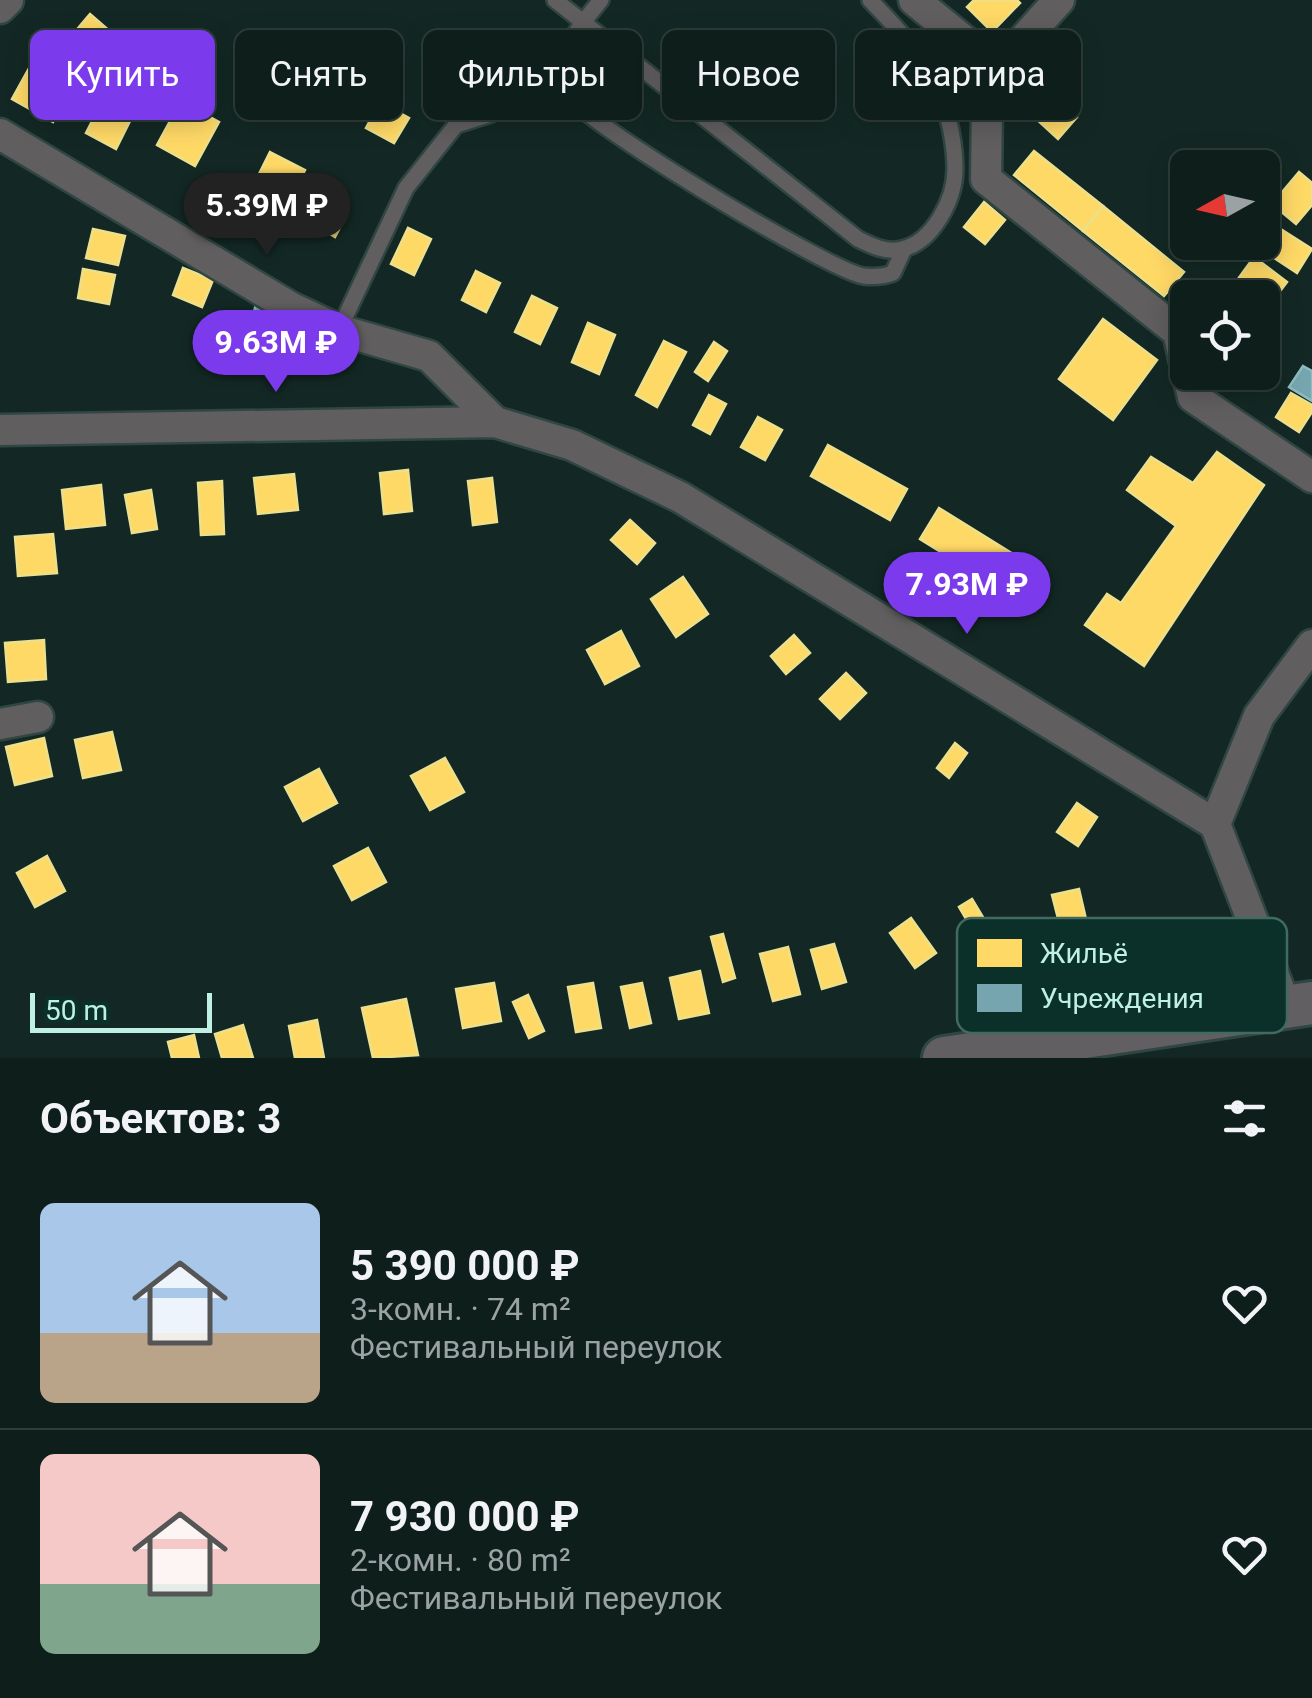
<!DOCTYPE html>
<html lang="ru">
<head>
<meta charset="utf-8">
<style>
	:root { --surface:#0e1e1b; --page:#172724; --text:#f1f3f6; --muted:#9ba2a3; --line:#2e3c3a; --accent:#7c3aed }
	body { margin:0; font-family:Roboto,sans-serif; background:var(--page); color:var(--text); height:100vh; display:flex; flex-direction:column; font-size:38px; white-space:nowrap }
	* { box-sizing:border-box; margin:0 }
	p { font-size:32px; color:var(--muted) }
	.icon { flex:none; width:55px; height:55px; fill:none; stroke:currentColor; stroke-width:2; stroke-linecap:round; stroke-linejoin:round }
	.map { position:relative; height:1058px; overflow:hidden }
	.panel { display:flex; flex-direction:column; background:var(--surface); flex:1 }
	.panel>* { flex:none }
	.top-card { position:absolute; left:30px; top:30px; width:1252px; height:90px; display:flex; gap:20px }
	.needle { width:65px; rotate:262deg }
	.buttons { position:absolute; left:1170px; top:150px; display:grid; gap:20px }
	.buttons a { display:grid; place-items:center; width:110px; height:110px; border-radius:15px; background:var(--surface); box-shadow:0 5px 25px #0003,0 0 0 2px var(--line); font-size:50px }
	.scale { position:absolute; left:30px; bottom:25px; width:182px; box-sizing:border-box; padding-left:10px; border:5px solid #bef0e3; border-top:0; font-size:28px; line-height:35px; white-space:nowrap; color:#bef0e3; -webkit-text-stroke:8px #0b3029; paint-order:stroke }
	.price { position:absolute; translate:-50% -85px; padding:0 22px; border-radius:35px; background:var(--accent); color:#fff; font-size:32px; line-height:65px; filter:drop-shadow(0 2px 5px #0008) }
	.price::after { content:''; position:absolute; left:50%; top:60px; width:30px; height:22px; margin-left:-15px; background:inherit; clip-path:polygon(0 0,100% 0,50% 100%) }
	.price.active { background:#222; color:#fff }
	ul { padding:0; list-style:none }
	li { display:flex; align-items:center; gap:30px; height:250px; padding:0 40px }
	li+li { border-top:2px solid var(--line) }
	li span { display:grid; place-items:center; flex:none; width:280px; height:200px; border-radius:15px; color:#555 }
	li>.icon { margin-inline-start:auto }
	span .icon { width:120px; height:120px; fill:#fffc; stroke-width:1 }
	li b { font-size:42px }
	h2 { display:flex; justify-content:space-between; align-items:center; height:120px; padding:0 40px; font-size:42px }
	.chip { padding:0 35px; border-radius:15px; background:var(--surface); box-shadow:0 5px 25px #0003,0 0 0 2px var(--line); font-size:35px; line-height:90px }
	.chip.active { background:var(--accent); color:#fff }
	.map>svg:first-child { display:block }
</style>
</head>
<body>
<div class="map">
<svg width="1312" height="1058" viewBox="0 0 1312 1058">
	<rect width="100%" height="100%" fill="#132824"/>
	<g fill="#ffd966" stroke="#ece08c" stroke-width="2.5">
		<polygon points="974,0 1017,0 1020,3 992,32 967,7"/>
		<polygon points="90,14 113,34 98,53 73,34"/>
		<polygon points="472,35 493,50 465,89 444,74"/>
		<polygon points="33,61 74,84 53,122 12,99"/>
		<polygon points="107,92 137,107 116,149 86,133"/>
		<polygon points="1053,95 1077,117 1058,139 1034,117"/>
		<polygon points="181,101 219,122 195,166 157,145"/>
		<polygon points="380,102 409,118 394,143 366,128"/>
		<polygon points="1034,151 1103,206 1083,231 1014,175"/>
		<polygon points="270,152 305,170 284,214 248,196"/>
		<polygon points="1299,172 1312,183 1312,205 1296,224 1272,204"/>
		<polygon points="984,202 1005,220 985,244 964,227"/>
		<polygon points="323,205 345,218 335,237 313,224"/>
		<polygon points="1103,206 1184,272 1164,296 1083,231"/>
		<polygon points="1262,217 1312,249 1297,273 1250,242 1262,242"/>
		<polygon points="408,228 431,239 414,275 391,264"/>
		<polygon points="93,229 125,236 118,265 86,258"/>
		<polygon points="1254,257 1287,282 1262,315 1262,298 1232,298 1227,294"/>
		<polygon points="183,268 213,280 202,307 173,295"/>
		<polygon points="83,269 115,275 109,304 78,298"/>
		<polygon points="476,271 500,283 486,312 462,300"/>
		<polygon points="532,296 557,308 540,344 515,332"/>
		<polygon points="1103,319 1157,360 1113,420 1059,379"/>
		<polygon points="588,323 615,335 599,374 572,362"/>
		<polygon points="664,341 686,352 657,407 636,395"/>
		<polygon points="714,342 727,351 708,381 695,372"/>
		<polygon points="1291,393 1312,405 1312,412 1299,432 1276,417"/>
		<polygon points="709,395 726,404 710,434 693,425"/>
		<polygon points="758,417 782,430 765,460 741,447"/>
		<polygon points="828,445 907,489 890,520 811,476"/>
		<polygon points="1217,452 1264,485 1144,666 1085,625 1107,594 1121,603 1176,526 1127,490 1151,457 1193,483"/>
		<polygon points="408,470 412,511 384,514 380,473"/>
		<polygon points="294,474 298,510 258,514 254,478"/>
		<polygon points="492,478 497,522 473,525 468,481"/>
		<polygon points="222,481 224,534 201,535 198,483"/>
		<polygon points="101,485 105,525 66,529 62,490"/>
		<polygon points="151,490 157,529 132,533 125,495"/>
		<polygon points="939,508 1013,554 994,585 920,539"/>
		<polygon points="630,520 655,543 637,564 611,540"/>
		<polygon points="53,534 57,573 18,576 15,537"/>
		<polygon points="683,577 708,614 676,637 651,599"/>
		<polygon points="621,631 639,666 605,684 587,650"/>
		<polygon points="794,635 810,653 786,674 771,656"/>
		<polygon points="44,640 46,679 8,682 5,643"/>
		<polygon points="846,673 866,693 840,719 820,699"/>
		<polygon points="112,732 121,770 83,778 75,740"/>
		<polygon points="44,738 52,776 15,785 6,747"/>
		<polygon points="955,743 967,753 949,778 937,768"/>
		<polygon points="445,758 464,792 430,810 411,776"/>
		<polygon points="319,769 337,803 303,821 285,787"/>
		<polygon points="1077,803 1097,817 1078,846 1057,832"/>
		<polygon points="368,848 386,882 352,900 334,866"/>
		<polygon points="47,856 65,891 35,907 17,873"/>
		<polygon points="1079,889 1089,932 1063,938 1052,895"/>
		<polygon points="972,899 999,944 986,953 959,907"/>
		<polygon points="911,918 936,953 915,968 890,933"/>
		<polygon points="723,934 735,978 723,982 711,937"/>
		<polygon points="834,944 846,982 822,989 811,950"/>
		<polygon points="788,947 800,994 773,1001 760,954"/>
		<polygon points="700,971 709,1013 679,1019 670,978"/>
		<polygon points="494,983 501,1021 463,1028 456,989"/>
		<polygon points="593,983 601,1028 576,1032 568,987"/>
		<polygon points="642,983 651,1023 630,1028 621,987"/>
		<polygon points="528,995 544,1031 529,1038 513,1002"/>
		<polygon points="406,999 418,1055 373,1058 362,1008"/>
		<polygon points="317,1020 324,1058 295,1058 289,1026"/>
		<polygon points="243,1025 253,1058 222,1058 215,1034"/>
		<polygon points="194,1035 199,1058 172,1058 168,1042"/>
	</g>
	<g fill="#76a5af" stroke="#8cbcbf" stroke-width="2.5">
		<polygon points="257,300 300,323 295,354 242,360"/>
		<polygon points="1303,366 1312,371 1312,401 1289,387"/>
	</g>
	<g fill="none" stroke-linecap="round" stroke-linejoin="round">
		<defs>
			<g id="lane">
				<path d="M555,0L858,239C872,246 886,253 902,249C933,242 955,199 955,169C955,145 949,115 940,93C925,56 897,28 870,0"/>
				<path d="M601,0C586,18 549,62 558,86C570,115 826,269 863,276C873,277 883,277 893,273L904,249"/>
				<polyline points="339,330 406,188 456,125 491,114 514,69 557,66"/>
			</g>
			<g id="street">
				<polyline points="914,0 998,68 1059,0"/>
				<polyline points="0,8 8,0"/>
				<polyline points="998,68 987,108 986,179 1178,332 1193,397 1312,477"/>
				<polyline points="0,134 290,307 339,330 429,356 495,422"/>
				<polyline points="0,430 495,422 572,445 680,497 1215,824 1286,1007"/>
				<polyline points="0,724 38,717"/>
				<polyline points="1215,824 1259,716 1312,645"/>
			</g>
			<polyline id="secondary" points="944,1058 1312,1003"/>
		</defs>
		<use href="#lane" stroke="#304642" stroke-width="20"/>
		<use href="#street" stroke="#304642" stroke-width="35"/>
		<use href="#secondary" stroke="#304642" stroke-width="48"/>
		<use href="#lane" stroke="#615e60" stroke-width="15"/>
		<use href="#street" stroke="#615e60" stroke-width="30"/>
		<use href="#secondary" stroke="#615f61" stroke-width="42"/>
	</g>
	<rect x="957" y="918" width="330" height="115" rx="15" fill="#0b3029" stroke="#416a61" stroke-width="2.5"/>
	<rect x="977" y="939" width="45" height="28" fill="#ffd966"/>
	<rect x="977" y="984" width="45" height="28" fill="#76a5af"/>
	<g font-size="28" fill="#bef0e3">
		<text x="1040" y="963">Жильё</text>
		<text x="1040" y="1008">Учреждения</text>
	</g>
</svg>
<div class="buttons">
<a><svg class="needle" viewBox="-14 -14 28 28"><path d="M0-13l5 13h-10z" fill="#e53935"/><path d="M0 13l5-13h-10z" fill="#9ba2a3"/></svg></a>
<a><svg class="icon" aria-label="locate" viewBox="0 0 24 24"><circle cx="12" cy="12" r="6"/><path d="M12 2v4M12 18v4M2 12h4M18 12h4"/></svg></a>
</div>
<div class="scale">50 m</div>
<b class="price active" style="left:267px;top:258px">5.39M ₽</b>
<b class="price" style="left:276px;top:395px">9.63M ₽</b>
<b class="price" style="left:967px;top:637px">7.93M ₽</b>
<div class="top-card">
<a class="chip active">Купить</a>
<a class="chip">Снять</a>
<a class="chip">Фильтры</a>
<a class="chip">Новое</a>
<a class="chip">Квартира</a>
</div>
</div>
<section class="panel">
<h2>Объектов: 3<svg class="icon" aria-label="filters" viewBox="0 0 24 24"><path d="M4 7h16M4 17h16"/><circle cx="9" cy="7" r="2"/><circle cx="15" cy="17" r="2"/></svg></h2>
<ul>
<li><span style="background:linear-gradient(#a9c7e8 65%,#b9a48a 0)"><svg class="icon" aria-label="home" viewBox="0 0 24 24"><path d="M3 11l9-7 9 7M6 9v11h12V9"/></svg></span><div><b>5 390 000 ₽</b><p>3-комн. · 74 m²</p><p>Фестивальный переулок</p></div><svg class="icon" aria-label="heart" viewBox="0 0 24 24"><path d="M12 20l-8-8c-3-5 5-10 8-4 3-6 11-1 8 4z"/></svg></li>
<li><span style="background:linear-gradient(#f6c9c9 65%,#7fa58c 0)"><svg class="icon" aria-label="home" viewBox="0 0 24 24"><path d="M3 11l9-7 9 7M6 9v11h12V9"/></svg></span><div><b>7 930 000 ₽</b><p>2-комн. · 80 m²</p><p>Фестивальный переулок</p></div><svg class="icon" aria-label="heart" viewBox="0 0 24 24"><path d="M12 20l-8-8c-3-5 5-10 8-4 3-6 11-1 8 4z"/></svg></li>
</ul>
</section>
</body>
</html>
